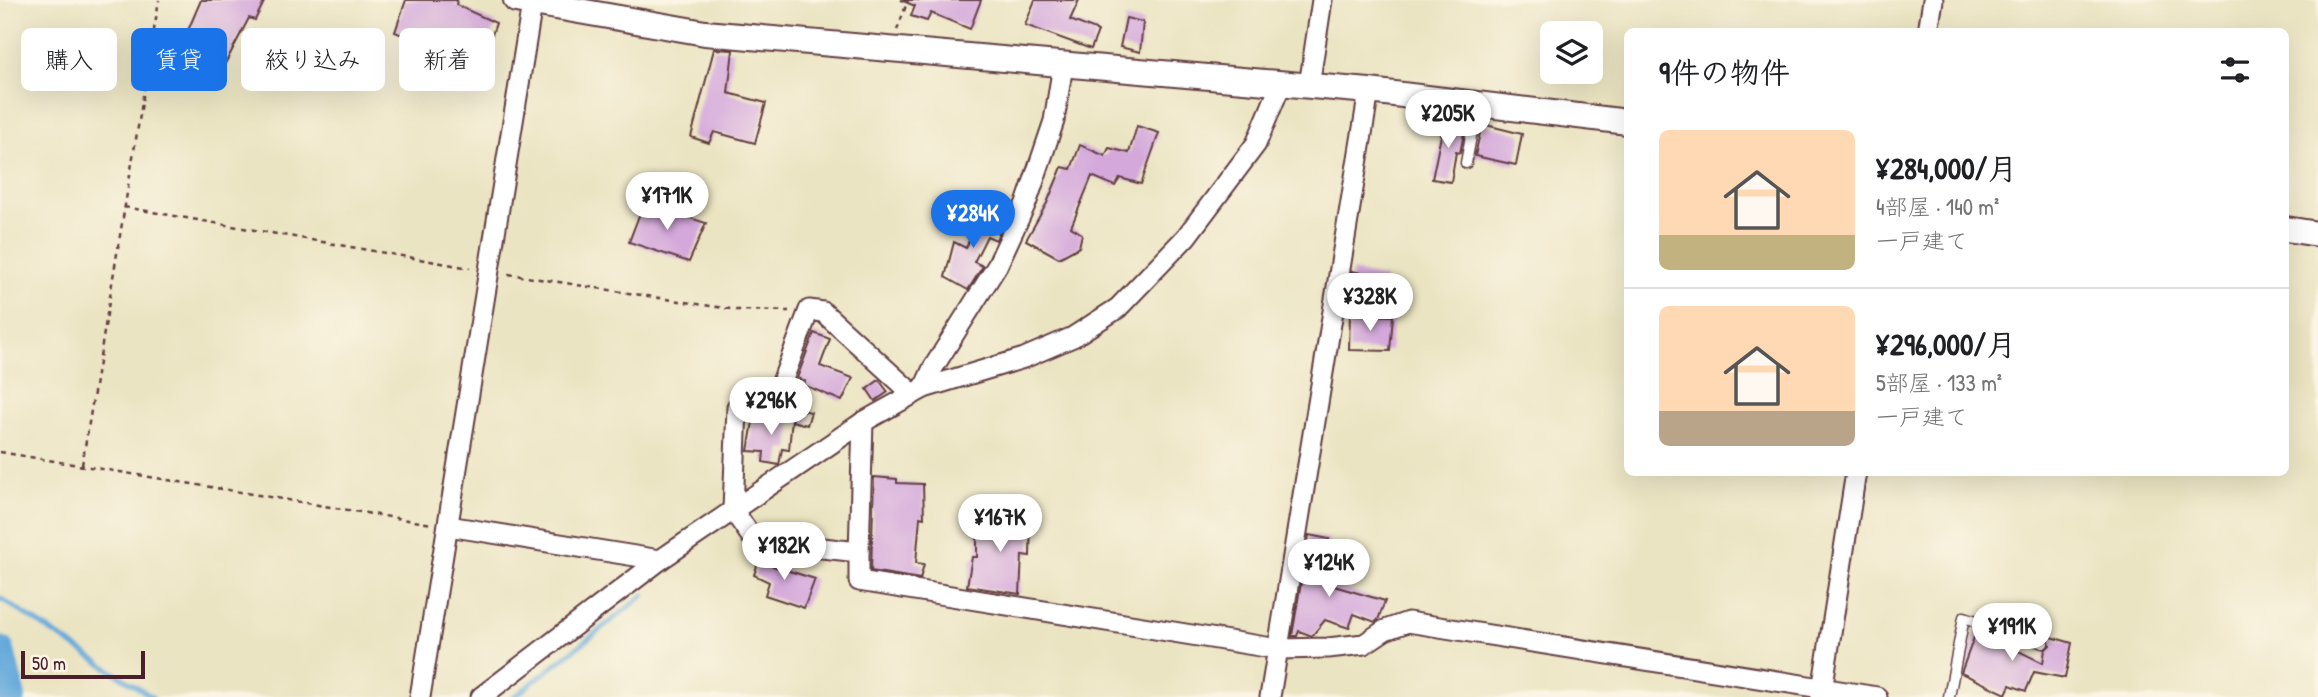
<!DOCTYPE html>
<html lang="ja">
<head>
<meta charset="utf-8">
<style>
	:root { --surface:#fff; --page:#f6f6f6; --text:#202124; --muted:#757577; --line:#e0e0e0; --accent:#1a73e8 }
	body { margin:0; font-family:"Patrick Hand","Klee One",sans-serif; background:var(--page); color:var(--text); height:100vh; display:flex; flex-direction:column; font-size:26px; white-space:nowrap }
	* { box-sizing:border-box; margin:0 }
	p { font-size:23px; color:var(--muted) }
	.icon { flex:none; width:38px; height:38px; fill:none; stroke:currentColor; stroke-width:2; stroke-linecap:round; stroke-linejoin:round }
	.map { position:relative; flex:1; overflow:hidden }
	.side { position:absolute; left:1624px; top:28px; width:665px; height:448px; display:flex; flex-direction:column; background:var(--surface); border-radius:10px; box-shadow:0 7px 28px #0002 }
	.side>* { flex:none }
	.top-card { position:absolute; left:21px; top:28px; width:665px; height:63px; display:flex; gap:14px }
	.fabs { position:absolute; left:1540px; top:21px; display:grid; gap:14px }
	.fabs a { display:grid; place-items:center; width:63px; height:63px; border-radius:10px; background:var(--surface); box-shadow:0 7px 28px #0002; font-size:35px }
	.scale { position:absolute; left:21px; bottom:18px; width:124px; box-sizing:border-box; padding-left:7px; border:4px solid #4a1f2b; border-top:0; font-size:19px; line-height:24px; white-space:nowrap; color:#4a1f2b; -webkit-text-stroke:5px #fcf5e5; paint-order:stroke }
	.price { position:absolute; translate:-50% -60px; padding:0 16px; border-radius:24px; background:#fff; color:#222; font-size:23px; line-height:46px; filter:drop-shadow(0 2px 4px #0008) }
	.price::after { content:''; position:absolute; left:50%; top:42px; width:21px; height:16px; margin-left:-10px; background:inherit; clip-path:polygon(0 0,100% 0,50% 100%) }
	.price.active { background:var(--accent); color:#fff }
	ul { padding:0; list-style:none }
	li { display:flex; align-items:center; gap:21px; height:175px; padding:0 35px }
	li+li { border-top:2px solid var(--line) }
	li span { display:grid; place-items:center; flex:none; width:196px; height:140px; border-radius:10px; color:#555 }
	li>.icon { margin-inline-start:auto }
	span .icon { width:84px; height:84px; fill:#fffc; stroke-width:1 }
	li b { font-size:30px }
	h2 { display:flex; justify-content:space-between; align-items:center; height:84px; padding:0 35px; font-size:30px }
	.chip { padding:0 24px; border-radius:10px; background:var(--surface); box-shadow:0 7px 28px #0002; font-size:24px; line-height:63px }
	.chip.active { background:var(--accent); color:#fff }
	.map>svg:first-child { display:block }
</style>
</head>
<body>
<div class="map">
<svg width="2318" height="697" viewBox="0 0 2318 697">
	<rect width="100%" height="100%" fill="#fcf5e5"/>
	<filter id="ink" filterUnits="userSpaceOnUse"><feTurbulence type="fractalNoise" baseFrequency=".0143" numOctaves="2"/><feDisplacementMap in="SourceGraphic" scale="14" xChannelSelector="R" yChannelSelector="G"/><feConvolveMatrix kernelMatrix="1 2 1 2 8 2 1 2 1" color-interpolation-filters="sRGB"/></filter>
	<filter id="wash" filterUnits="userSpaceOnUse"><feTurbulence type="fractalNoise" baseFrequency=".00686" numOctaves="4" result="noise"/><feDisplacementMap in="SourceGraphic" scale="28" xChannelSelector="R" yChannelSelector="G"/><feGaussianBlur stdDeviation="1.57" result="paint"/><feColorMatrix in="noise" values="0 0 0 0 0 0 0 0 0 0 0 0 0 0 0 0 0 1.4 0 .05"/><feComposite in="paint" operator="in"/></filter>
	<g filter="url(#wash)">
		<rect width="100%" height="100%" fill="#ebe4c2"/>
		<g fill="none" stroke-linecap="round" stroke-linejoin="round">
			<g stroke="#66aadb" stroke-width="5">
				<polyline points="0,598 152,697"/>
				<polyline points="514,697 644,595"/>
			</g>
			<polyline stroke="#66aadb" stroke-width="30" points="0,651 11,697"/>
		</g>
		<g id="blocks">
			<g fill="#d4a8db">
				<polygon points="201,0 265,0 255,20 249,18 216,81 174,63"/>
				<polygon points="406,0 457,0 456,5 496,23 482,64 452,50 456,42 418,34 415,40 395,32"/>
				<polygon points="901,0 981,0 970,29 931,13 927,21 911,16 915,6"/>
				<polygon points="1035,0 1079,0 1070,20 1098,31 1091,49 1025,25"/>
				<polygon points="1126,18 1143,22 1140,52 1120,47"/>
				<polygon points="714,49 733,50 728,93 766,103 755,143 714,132 709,143 691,137"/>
				<polygon points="1444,121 1466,124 1460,153 1456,152 1451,182 1432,179"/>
				<polygon points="1482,124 1522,134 1516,165 1475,156"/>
				<polygon points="1137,126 1159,133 1141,184 1120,178 1115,186 1092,176 1071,227 1082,234 1079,247 1059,258 1026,240 1047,203 1062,167 1071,169 1080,145 1105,156 1109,148 1129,153"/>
				<polygon points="645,200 668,211 706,223 689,262 629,242"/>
				<polygon points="982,209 1005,219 996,240 987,236 974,262 983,266 968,290 945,277 954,242 966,248"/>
				<polygon points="1352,271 1385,278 1383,299 1349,291"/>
				<polygon points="1350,314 1393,316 1390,351 1349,350"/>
				<polygon points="814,333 830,339 820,366 853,378 842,401 804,385 805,381 797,378"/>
				<polygon points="879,380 888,392 875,401 867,389"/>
				<polygon points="796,409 811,412 807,425 792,421"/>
				<polygon points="759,415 792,418 789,450 782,449 779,465 763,462 764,452 748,451 754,416"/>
				<polygon points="874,477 897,479 897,483 923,484 924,518 920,517 916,563 924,564 920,579 871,571"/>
				<polygon points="1031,517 1030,556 1022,555 1020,594 967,586 972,557 977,557 977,518"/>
				<polygon points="1309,535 1329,539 1326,552 1315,552 1310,579 1385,601 1378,620 1375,622 1354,614 1349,628 1325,620 1312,636 1299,631 1297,636 1292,636"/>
				<polygon points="761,554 776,557 773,566 815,579 804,608 765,595 769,582 754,575"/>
				<polygon points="1977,629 1998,636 1996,640 2043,663 2045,650 2050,645 2048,636 2072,643 2065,678 2034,672 2026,691 2010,685 2006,694 1961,673"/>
			</g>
		</g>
	</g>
	<g filter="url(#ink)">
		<use href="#blocks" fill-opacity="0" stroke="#623d42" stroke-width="2"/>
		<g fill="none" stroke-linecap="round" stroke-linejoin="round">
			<defs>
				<g id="service">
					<polyline points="1466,163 1477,104"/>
					<polyline points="1949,697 1964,617 2043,643"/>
				</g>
				<g id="minor">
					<polyline points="1928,32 1933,0"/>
					<polyline points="1309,86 1322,0"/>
					<polyline points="924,388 933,368 997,266 1027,201 1054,121 1063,65"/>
					<polyline points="913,394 823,312 809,310 779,390 771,399 737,407 733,510 751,536 758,541 859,552 859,581 1278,649 1328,648 1364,644 1385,630 1408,622 1877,697"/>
					<polyline points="448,526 660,560"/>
					<polyline points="859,552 863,422"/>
					<polyline points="420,697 532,4"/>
					<polyline points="481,697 660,560 863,422 924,388 1024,358 1073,337 1118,308 1186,237 1256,144 1281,84"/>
					<polyline points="1270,697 1369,91"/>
					<polyline points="1821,697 1856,472"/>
				</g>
				<g id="tertiary">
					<polyline points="516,0 705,33 1369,91 1628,122"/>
					<polyline points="2286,229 2318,234"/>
				</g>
			</defs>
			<use href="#service" stroke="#623d42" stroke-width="13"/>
			<use href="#minor" stroke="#623d42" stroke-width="23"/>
			<use href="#tertiary" stroke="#623d42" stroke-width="28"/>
			<g stroke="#623d42" stroke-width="2.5" stroke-dasharray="5 5" stroke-linecap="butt">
				<polyline points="897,30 908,0"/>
				<polyline points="124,207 470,268"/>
				<polyline points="508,274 736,310 789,311"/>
				<polyline points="0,452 432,524"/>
				<polyline points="82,465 159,0"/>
			</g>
			<use href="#service" stroke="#fff" stroke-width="10"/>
			<use href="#minor" stroke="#fff" stroke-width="19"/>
			<use href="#tertiary" stroke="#fff" stroke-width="24"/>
		</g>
	</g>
</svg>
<div class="fabs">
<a><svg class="icon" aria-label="layers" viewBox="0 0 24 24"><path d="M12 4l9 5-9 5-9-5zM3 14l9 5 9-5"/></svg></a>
</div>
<div class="scale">50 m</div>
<b class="price" style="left:1448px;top:150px">¥205K</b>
<b class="price" style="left:667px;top:232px">¥171K</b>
<b class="price active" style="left:973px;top:250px">¥284K</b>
<b class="price" style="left:1370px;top:333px">¥328K</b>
<b class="price" style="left:771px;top:437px">¥296K</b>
<b class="price" style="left:1000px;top:554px">¥167K</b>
<b class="price" style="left:784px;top:582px">¥182K</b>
<b class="price" style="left:1329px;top:599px">¥124K</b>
<b class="price" style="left:2012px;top:663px">¥191K</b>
<div class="top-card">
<a class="chip">購入</a>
<a class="chip active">賃貸</a>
<a class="chip">絞り込み</a>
<a class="chip">新着</a>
</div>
<section class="side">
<h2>9件の物件<svg class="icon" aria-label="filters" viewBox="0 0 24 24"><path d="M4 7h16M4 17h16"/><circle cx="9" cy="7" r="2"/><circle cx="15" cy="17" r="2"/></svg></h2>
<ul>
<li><span style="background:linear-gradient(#ffd9b3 75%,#c2b280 0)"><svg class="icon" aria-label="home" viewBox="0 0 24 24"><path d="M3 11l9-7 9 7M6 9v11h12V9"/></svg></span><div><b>¥284,000/月</b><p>4部屋 · 140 m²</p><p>一戸建て</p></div></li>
<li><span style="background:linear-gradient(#ffd9b3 75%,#b9a48a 0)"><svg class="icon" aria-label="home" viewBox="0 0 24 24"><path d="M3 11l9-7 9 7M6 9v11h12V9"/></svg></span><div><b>¥296,000/月</b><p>5部屋 · 133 m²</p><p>一戸建て</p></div></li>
</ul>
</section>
</div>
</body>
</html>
